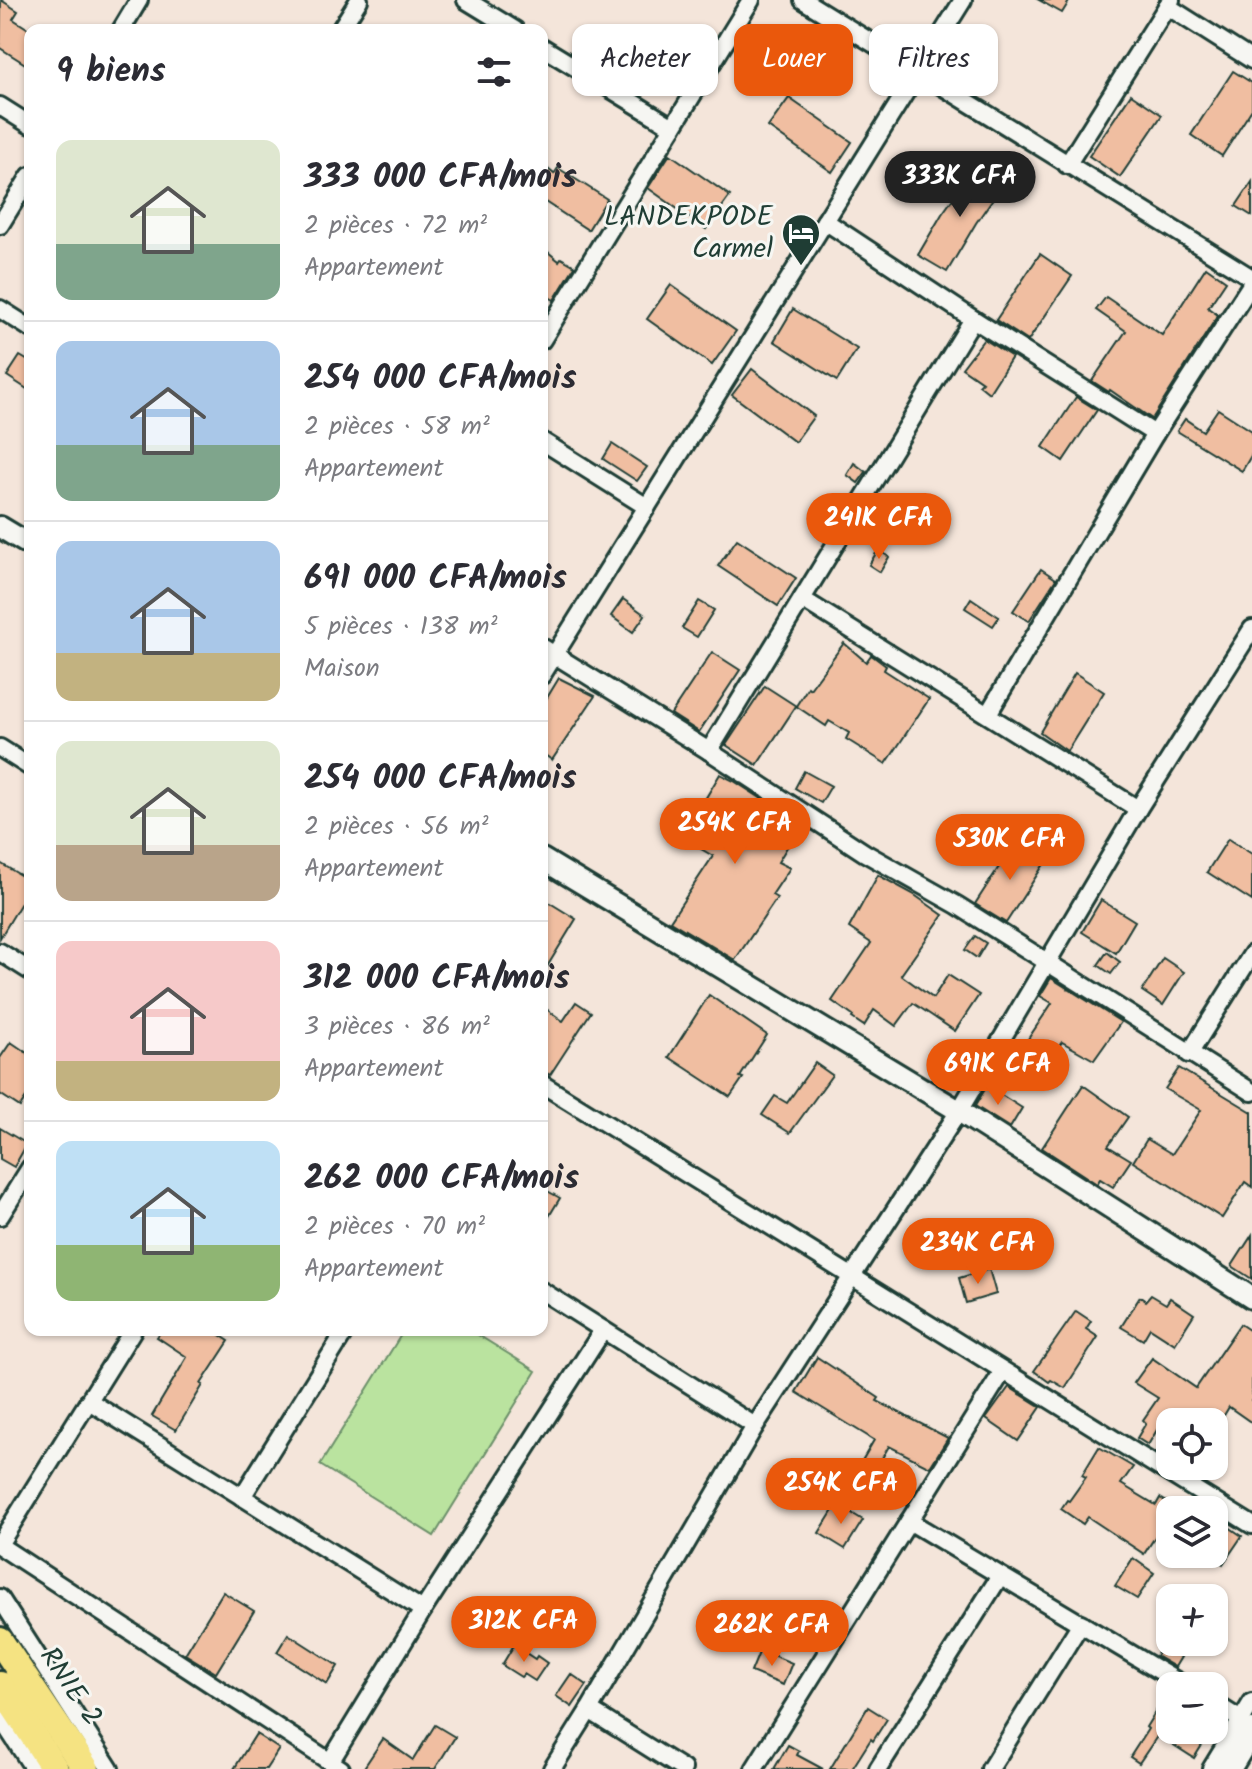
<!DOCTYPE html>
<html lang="fr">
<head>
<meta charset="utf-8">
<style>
	:root { --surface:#fff; --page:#f2f2f3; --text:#2b2b33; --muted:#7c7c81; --line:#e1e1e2; --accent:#ea580c }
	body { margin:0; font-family:Kalam,sans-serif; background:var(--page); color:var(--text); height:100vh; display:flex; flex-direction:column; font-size:30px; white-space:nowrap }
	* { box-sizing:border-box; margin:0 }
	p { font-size:26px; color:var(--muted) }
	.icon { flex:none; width:44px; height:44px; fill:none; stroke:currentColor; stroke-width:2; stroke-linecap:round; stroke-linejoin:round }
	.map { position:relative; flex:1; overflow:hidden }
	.drawer { position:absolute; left:24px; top:24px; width:524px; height:1312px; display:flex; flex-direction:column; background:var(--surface); border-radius:16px; box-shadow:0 2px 6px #0004 }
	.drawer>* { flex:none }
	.banner { position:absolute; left:572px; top:24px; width:560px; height:72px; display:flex; gap:16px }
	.controls { position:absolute; left:1156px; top:1408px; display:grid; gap:16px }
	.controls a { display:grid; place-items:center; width:72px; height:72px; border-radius:16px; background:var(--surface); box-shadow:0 2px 6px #0004; font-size:40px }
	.price { position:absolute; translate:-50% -68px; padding:0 18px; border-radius:28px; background:var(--accent); color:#fff; font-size:26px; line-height:52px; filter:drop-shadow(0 2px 4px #0008) }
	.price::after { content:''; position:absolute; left:50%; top:48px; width:24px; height:18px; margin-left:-12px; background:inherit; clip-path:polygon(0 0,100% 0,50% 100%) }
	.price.current { background:#222; color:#fff }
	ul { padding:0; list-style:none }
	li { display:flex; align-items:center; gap:24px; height:200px; padding:0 32px }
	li+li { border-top:2px solid var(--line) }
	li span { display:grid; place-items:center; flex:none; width:224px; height:160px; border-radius:16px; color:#555 }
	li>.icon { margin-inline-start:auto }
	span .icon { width:96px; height:96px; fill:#fffc; stroke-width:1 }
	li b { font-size:34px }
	h2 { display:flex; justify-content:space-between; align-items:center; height:96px; padding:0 32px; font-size:34px }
	.tag { padding:0 28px; border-radius:16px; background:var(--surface); box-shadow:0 2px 6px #0004; font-size:28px; line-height:72px }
	.tag.current { background:var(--accent); color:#fff }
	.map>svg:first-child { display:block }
</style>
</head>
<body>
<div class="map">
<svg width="1252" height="1769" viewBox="0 0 1252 1769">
	<rect width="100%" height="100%" fill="#f4e5da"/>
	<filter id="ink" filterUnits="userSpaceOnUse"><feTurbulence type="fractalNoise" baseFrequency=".0125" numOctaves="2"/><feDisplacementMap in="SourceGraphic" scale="16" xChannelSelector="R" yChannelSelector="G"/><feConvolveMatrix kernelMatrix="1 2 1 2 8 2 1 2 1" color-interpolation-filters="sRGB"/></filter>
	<g filter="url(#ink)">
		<polygon fill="#bae39f" stroke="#6c906a" stroke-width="2" points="404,1330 470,1330 536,1371 434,1536 320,1465"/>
		<g fill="#f0bea1" stroke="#1f3d34" stroke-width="2">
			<polygon points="1,0 18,11 13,19 30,30 30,67 0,48"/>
			<polygon points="1039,0 1070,0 1062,13"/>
			<polygon points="1233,71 1252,83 1252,109 1222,156 1191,135"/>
			<polygon points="1131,94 1162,115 1120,177 1089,156"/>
			<polygon points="789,98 852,142 832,172 768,127"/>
			<polygon points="670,154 730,196 706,229 648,188"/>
			<polygon points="542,164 554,174 558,168 607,199 588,230 542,200"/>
			<polygon points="976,166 1003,184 976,223 947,272 918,255 942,214"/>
			<polygon points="1252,182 1252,216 1236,206"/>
			<polygon points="542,247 559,261 561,258 575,266 554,300 542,293"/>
			<polygon points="1040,254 1072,276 1028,341 996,320"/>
			<polygon points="1206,267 1226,281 1208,308 1218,315 1152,419 1110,390 1109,392 1092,381 1126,331 1096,310 1106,297 1162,335"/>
			<polygon points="671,285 736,331 712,365 647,319"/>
			<polygon points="793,309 857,349 837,381 774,341"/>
			<polygon points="984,339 1012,357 989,393 979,385 982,382 962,368"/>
			<polygon points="20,356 30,362 30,391 7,376"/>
			<polygon points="752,369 814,416 795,442 732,395"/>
			<polygon points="1076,397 1097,410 1063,461 1043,447"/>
			<polygon points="1218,409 1252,431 1252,454 1242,471 1177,431 1185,419 1203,431"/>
			<polygon points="612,444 647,467 637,481 603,459"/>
			<polygon points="854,463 866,472 858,483 847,475"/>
			<polygon points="737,539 796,578 778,606 718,566"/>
			<polygon points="878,550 889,557 880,572 869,565"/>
			<polygon points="1041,569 1056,579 1029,621 1013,611"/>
			<polygon points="971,598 999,617 993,626 965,608"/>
			<polygon points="623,599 645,615 633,632 611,616"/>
			<polygon points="699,601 714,610 697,637 682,628"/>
			<polygon points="844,643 866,662 871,655 874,657 886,666 884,670 929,699 886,764 846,739 849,733 829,721 826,726 796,706 808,687 810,689"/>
			<polygon points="712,652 740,670 699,732 671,714"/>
			<polygon points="1075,673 1104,692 1067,751 1040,732"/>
			<polygon points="559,678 595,696 552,760 542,753 542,706"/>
			<polygon points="765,686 796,706 757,765 726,745"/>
			<polygon points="804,771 831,786 821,803 795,788"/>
			<polygon points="720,774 734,781 801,824 778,862 790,868 772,895 777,898 735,960 670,921 713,856 682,838"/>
			<polygon points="1228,839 1252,854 1252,901 1207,872"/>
			<polygon points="1015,842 1046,861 1006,923 975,904"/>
			<polygon points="0,863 30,881 30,888 0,938"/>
			<polygon points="878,875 913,894 943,915 901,975 933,998 948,975 979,995 955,1031 913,1003 896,1026 874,1010 864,1026 852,1018 853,1016 832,1001 871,943 849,928"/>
			<polygon points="542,898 576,919 542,975"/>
			<polygon points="1101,900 1135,921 1116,953 1082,932"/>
			<polygon points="975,936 986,943 977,958 965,950"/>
			<polygon points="1107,952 1120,962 1111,974 1098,965"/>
			<polygon points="1163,958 1184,972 1163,1005 1142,991"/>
			<polygon points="1051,978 1121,1022 1094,1060 1062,1042 1048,1062 1024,1045 1052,1003 1040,996"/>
			<polygon points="709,995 767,1035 740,1077 743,1078 730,1097 669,1057"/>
			<polygon points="576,1002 591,1012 550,1075 542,1070 542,1006 563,1021"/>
			<polygon points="11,1042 30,1055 30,1092 20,1107 0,1094 0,1058"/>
			<polygon points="815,1063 832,1075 790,1133 762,1115 775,1096 787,1103"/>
			<polygon points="1179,1068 1252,1112 1252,1187 1245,1182 1222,1218 1133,1162 1147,1139 1172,1154 1201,1110 1165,1089"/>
			<polygon points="1083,1085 1128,1117 1108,1146 1131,1160 1113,1187 1100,1179 1097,1184 1042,1148"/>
			<polygon points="987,1086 1022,1108 1010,1128 975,1106"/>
			<polygon points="0,1128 27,1144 14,1167 0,1159"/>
			<polygon points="542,1188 560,1198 542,1228"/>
			<polygon points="1252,1235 1252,1279 1232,1266"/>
			<polygon points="989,1269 996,1294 966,1303 959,1278"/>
			<polygon points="1151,1295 1166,1304 1170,1298 1194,1314 1175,1344 1150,1328 1143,1340 1121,1327 1140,1297 1146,1301"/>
			<polygon points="1076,1311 1091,1321 1086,1329 1098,1337 1065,1388 1051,1380 1049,1382 1034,1371"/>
			<polygon points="1240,1324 1252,1332 1252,1423 1229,1407 1220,1422 1170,1422 1170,1426 1165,1435 1157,1430 1148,1445 1137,1438 1146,1423 1143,1420 1158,1398 1134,1383 1152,1358 1196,1388"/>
			<polygon points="162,1330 212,1330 229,1341 201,1384 203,1385 176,1430 152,1416 187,1357 157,1337"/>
			<polygon points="817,1357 879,1398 877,1401 948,1438 930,1467 889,1446 873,1474 859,1466 874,1440 796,1392"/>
			<polygon points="1009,1387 1041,1407 1018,1441 986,1419"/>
			<polygon points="1099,1447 1133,1467 1121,1484 1156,1505 1160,1498 1175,1507 1173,1510 1170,1510 1170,1514 1144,1554 1088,1517 1083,1524 1061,1509 1067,1500 1069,1501 1086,1477 1082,1475"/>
			<polygon points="837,1504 863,1520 845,1549 819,1533"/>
			<polygon points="1226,1525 1242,1536 1223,1564 1214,1559 1214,1543"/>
			<polygon points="1133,1558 1154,1573 1137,1599 1115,1586"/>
			<polygon points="223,1592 254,1611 216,1673 185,1654"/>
			<polygon points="722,1608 744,1622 730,1645 707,1630"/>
			<polygon points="288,1634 338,1666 327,1684 277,1652"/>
			<polygon points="514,1645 535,1659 537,1656 547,1663 535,1681 524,1674 521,1677 502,1665"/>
			<polygon points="1162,1646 1181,1657 1175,1667 1156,1656"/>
			<polygon points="760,1650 792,1663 783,1685 751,1672"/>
			<polygon points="571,1674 587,1685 572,1707 556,1696"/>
			<polygon points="868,1707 887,1719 873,1741 871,1739 852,1769 830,1769"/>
			<polygon points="1156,1711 1170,1720 1170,1730 1185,1730 1204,1742 1194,1758 1158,1735 1139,1763 1130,1757 1148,1729 1146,1727"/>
			<polygon points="435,1725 455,1737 435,1769 363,1769 383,1739 413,1760"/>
			<polygon points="256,1734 279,1749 266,1769 234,1769"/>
			<polygon points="788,1745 799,1751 797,1755 823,1769 774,1769"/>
		</g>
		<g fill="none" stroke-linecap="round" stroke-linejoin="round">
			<defs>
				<g id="minor">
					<polyline points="466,0 515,30"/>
					<polyline points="803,0 1252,278"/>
					<polyline points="1167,6 1252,60"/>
					<polyline points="121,30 139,0"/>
					<polyline points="340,30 359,0"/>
					<polyline points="542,47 673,127"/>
					<polyline points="0,106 30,125"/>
					<polyline points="1067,165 1171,0"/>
					<polyline points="825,221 973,319 1155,434"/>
					<polyline points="0,225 30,176"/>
					<polyline points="0,309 30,328"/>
					<polyline points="542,340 751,0"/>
					<polyline points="542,441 647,507"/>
					<polyline points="802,599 1138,809"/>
					<polyline points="542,647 709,751 865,853 957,905 1252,1092"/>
					<polyline points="542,675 963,0"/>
					<polyline points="988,714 1155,434 1252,283"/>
					<polyline points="0,748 30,767"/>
					<polyline points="709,751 973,319"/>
					<polyline points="0,952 30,971"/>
					<polyline points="1189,1054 1252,954"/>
					<polyline points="542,1084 1252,1525"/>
					<polyline points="0,1216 30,1168"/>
					<polyline points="542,1291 755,1426"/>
					<polyline points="89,1401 423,1610"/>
					<polyline points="242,1497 346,1330"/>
					<polyline points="909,1521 1185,1686"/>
					<polyline points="0,1543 133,1330"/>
					<polyline points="0,1546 341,1769"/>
					<polyline points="0,1598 110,1769"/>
					<polyline points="1214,1703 1241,1720"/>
					<polyline points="589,1710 683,1769"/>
					<polyline points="0,1717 34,1769"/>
					<polyline points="330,1762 423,1610 603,1330"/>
					<polyline points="552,1769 589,1710 755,1426 959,1111 1138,809 1252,629"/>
					<polyline points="754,1769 1003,1371"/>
					<polyline points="878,1769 1000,1576"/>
					<polyline points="990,1769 1081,1623"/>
					<polyline points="1211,1769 1252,1702"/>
				</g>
				<g id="tertiary">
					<polyline points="0,527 30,545"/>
					<polyline points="542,859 959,1111 1252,1298"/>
				</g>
				<polyline id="secondary" points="1229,1769 1252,1731"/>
				<g id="trunk">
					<polyline points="0,1641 86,1769"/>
					<polyline points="0,1685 55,1769"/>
				</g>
			</defs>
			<use href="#minor" stroke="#1f3d34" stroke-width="22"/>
			<use href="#tertiary" stroke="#1f3d34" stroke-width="26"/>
			<use href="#secondary" stroke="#1f3d34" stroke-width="28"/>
			<use href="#trunk" stroke="#1f3d34" stroke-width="32"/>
			<use href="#minor" stroke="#f6f6f2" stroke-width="16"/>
			<use href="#tertiary" stroke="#f6f6f2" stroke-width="20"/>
			<use href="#secondary" stroke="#f6f6f2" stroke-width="22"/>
			<use href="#trunk" stroke="#f5e382" stroke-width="26"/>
		</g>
	</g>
	<defs>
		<symbol id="hotel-pin" viewBox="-11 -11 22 30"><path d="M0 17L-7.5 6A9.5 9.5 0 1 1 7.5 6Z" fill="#1f3d34" stroke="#f6f6f2"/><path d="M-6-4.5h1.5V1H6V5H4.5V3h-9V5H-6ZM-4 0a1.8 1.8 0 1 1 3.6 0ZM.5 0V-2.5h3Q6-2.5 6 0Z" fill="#fff"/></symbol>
	</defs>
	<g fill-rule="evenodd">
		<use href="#hotel-pin" x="779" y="211" width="44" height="60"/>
	</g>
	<g text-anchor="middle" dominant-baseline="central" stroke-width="6" stroke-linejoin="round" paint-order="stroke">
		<g font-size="28" fill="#1f3d34" stroke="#f6f6f2" text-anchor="end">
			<text x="773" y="217">LANDEKPODE<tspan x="773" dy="32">Carmel</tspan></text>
		</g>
		<g font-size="28" fill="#1f3d34" stroke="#f6f6f2">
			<text transform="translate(70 1687) rotate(56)">RNIE 2</text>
		</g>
	</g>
</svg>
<div class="controls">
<a><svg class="icon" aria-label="locate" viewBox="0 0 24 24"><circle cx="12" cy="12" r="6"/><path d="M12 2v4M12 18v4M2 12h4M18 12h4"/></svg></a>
<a><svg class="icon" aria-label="layers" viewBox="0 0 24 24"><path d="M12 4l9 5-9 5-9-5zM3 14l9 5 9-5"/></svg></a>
<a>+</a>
<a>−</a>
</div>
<b class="price current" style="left:960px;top:219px">333K CFA</b>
<b class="price" style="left:879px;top:561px">241K CFA</b>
<b class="price" style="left:735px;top:866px">254K CFA</b>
<b class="price" style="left:1010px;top:882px">530K CFA</b>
<b class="price" style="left:998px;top:1107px">691K CFA</b>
<b class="price" style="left:978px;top:1286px">234K CFA</b>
<b class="price" style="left:841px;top:1526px">254K CFA</b>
<b class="price" style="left:524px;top:1664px">312K CFA</b>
<b class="price" style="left:772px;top:1668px">262K CFA</b>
<div class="banner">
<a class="tag">Acheter</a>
<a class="tag current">Louer</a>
<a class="tag">Filtres</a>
</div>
<section class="drawer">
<h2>9 biens<svg class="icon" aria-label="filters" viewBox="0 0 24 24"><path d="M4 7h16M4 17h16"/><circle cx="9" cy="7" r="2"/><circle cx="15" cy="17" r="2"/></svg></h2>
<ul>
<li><span style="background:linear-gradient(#dfe7d0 65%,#7fa58c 0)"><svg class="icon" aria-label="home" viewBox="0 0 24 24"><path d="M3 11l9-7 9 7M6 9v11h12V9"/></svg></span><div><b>333 000 CFA/mois</b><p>2 pièces · 72 m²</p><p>Appartement</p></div></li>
<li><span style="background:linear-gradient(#a9c7e8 65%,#7fa58c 0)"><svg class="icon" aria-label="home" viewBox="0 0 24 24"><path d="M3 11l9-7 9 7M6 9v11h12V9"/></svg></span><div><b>254 000 CFA/mois</b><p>2 pièces · 58 m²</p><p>Appartement</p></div></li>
<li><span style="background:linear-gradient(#a9c7e8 70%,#c2b280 0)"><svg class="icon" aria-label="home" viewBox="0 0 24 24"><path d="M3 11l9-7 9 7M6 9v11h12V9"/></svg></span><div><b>691 000 CFA/mois</b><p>5 pièces · 138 m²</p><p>Maison</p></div></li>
<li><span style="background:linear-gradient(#dfe7d0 65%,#b9a48a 0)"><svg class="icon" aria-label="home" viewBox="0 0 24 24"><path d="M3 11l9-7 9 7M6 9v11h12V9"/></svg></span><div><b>254 000 CFA/mois</b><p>2 pièces · 56 m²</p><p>Appartement</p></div></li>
<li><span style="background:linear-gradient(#f6c9c9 75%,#c2b280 0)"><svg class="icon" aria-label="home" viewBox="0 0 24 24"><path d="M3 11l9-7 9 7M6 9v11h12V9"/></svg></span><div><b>312 000 CFA/mois</b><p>3 pièces · 86 m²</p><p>Appartement</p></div></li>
<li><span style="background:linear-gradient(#bfe0f5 65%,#8fb573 0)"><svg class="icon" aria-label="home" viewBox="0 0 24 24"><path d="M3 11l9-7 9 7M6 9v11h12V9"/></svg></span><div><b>262 000 CFA/mois</b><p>2 pièces · 70 m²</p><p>Appartement</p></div></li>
</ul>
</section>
</div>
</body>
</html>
